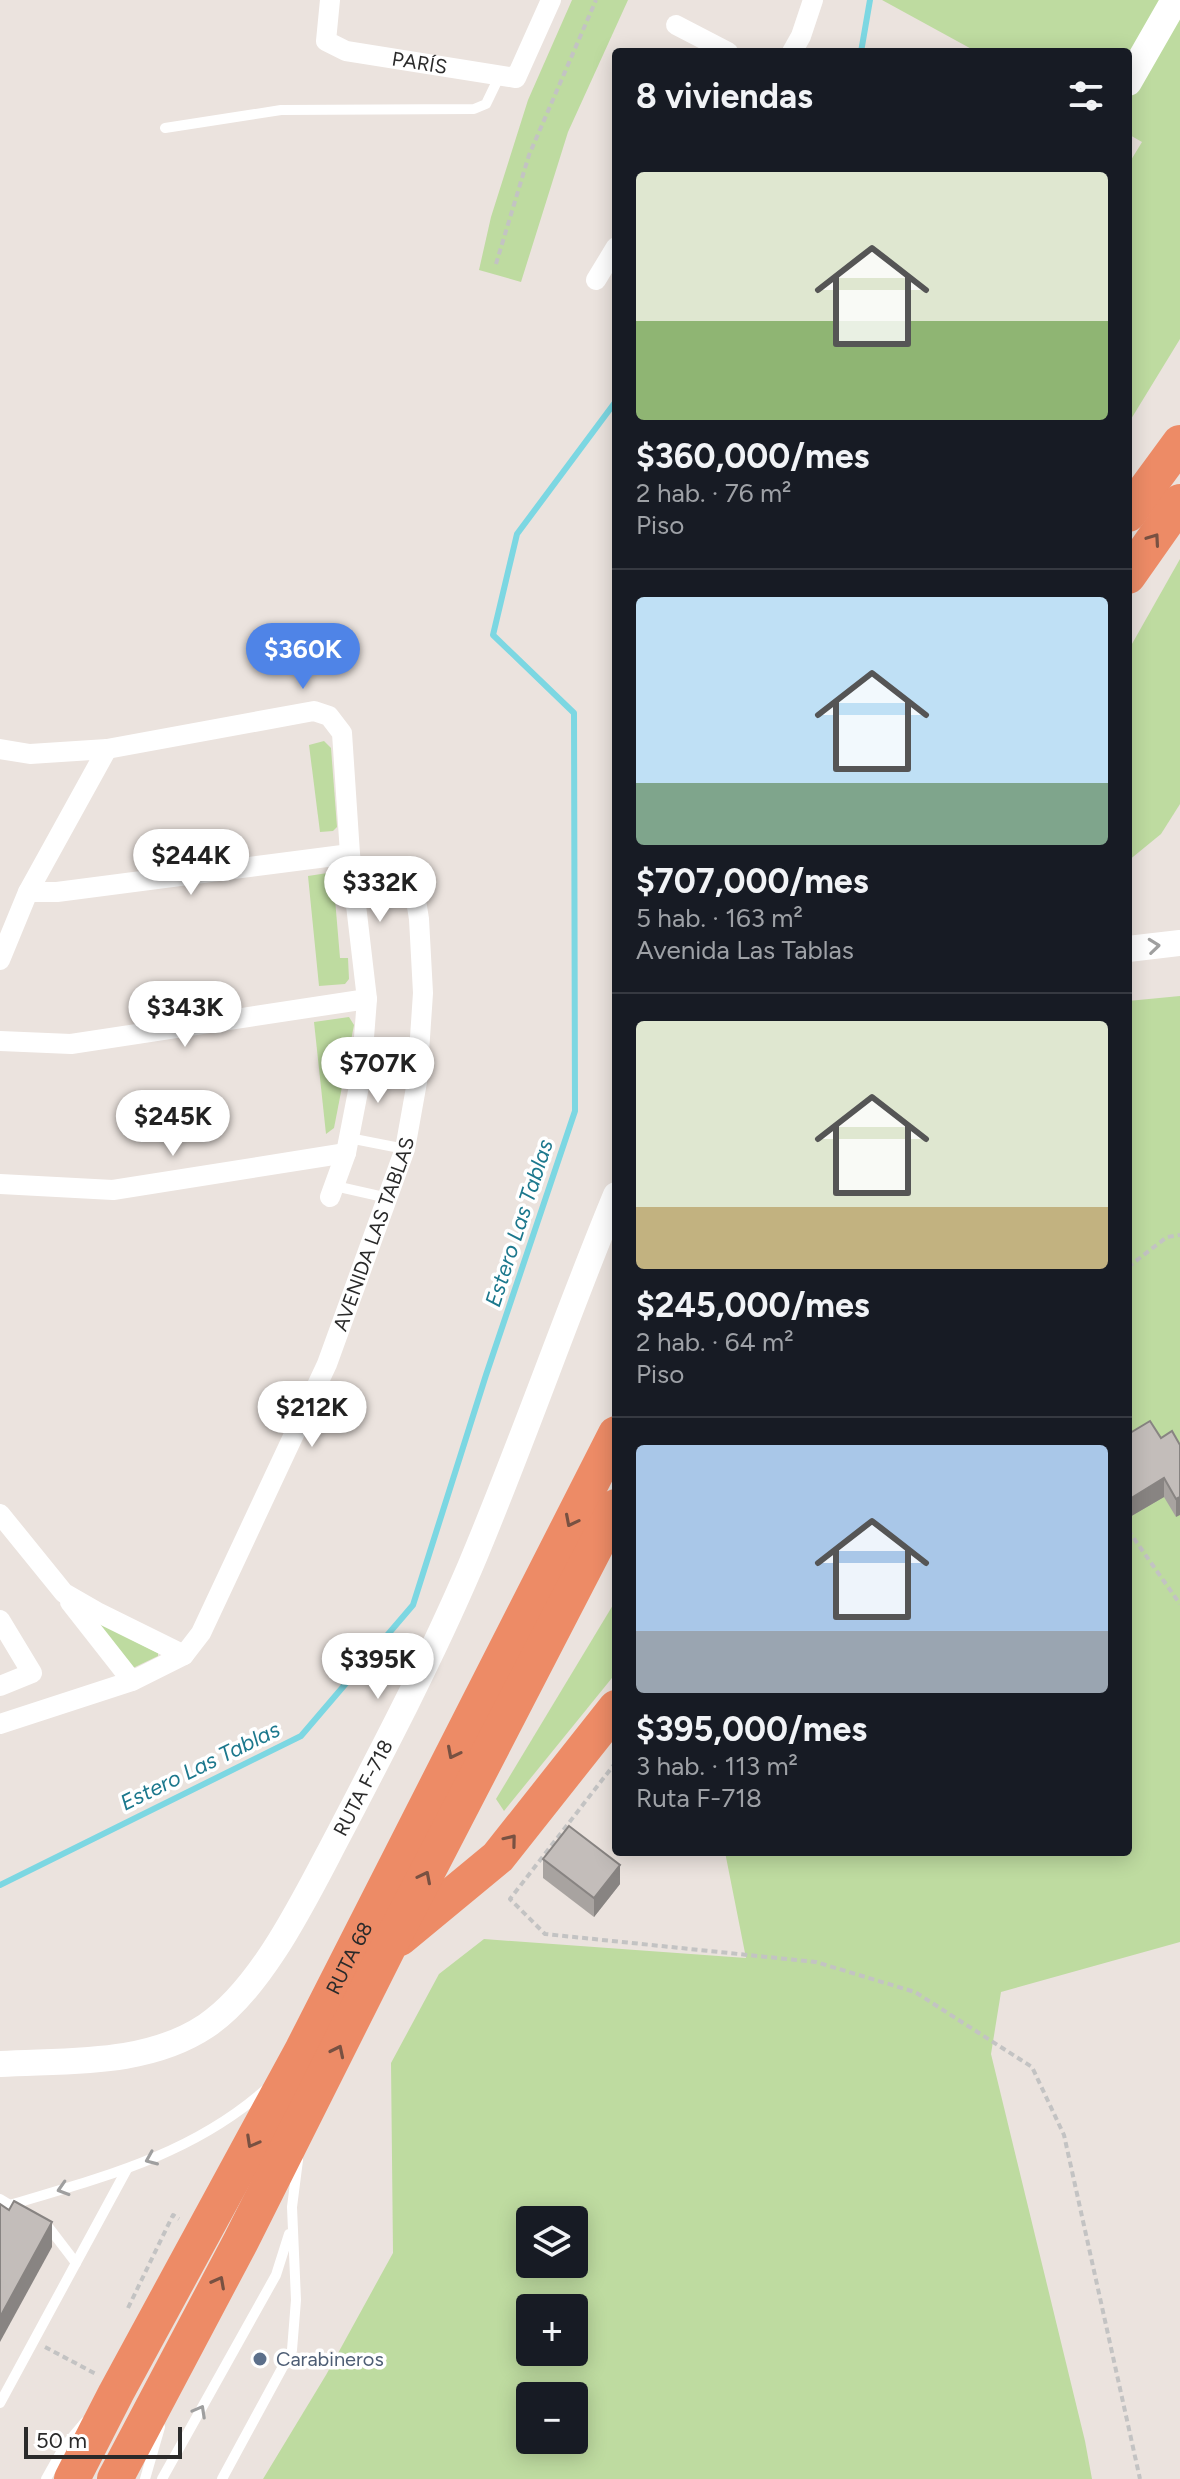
<!DOCTYPE html>
<html lang="es">
<head>
<meta charset="utf-8">
<style>
	:root { --surface:#171b24; --page:#242831; --text:#f1f3f6; --muted:#9ea1a6; --line:#363941; --accent:#4f84e7 }
	body { margin:0; font-family:Figtree,sans-serif; background:var(--page); color:var(--text); height:100vh; display:flex; flex-direction:column; font-size:30px; white-space:nowrap }
	* { box-sizing:border-box; margin:0 }
	p { font-size:26px; color:var(--muted) }
	.icon { flex:none; width:44px; height:44px; fill:none; stroke:currentColor; stroke-width:2; stroke-linecap:round; stroke-linejoin:round }
	.map { position:relative; flex:1; overflow:hidden }
	.sheet { position:absolute; left:612px; top:48px; width:520px; height:1808px; display:flex; flex-direction:column; background:var(--surface); border-radius:8px; box-shadow:0 4px 20px #0003 }
	.sheet>* { flex:none }
	.controls { position:absolute; left:516px; top:2206px; display:grid; gap:16px }
	.controls a { display:grid; place-items:center; width:72px; height:72px; border-radius:8px; background:var(--surface); box-shadow:0 4px 20px #0003; font-size:40px }
	.scale { position:absolute; left:24px; bottom:20px; width:158px; box-sizing:border-box; padding-left:8px; border:4px solid #2a2a2a; border-top:0; font-size:22px; line-height:28px; white-space:nowrap; color:#2a2a2a; -webkit-text-stroke:6px #fff; paint-order:stroke }
	.price { position:absolute; translate:-50% -68px; padding:0 18px; border-radius:28px; background:#fff; color:#222; font-size:26px; line-height:52px; filter:drop-shadow(0 2px 4px #0008) }
	.price::after { content:''; position:absolute; left:50%; top:48px; width:24px; height:18px; margin-left:-12px; background:inherit; clip-path:polygon(0 0,100% 0,50% 100%) }
	.price.selected { background:var(--accent); color:#fff }
	ul { padding:0; list-style:none }
	li { display:grid; align-content:center; gap:16px; height:424px; padding:0 24px }
	li+li { border-top:2px solid var(--line) }
	li span { display:grid; place-items:center; height:248px; border-radius:8px; color:#555 }
	li>.icon { margin-inline-start:auto }
	span .icon { width:144px; height:144px; fill:#fffc; stroke-width:1 }
	li b { font-size:34px }
	h2 { display:flex; justify-content:space-between; align-items:center; height:96px; padding:0 24px; font-size:34px }
	.map>svg:first-child { display:block }
</style>
</head>
<body>
<div class="map">
<svg width="1180" height="2479" viewBox="0 0 1180 2479">
	<rect width="100%" height="100%" fill="#ebe3de"/>
	<g fill="#bedba0" fill-rule="evenodd">
		<polygon points="572,0 628,0 568,132 521,282 479,270 491,217 528,100"/>
		<polygon points="882,0 1180,0 1180,339 1128,424 1128,165 1142,142 1128,134 1128,52 977,52"/>
		<polygon points="1180,559 1180,804 1161,834 1128,861 1128,651"/>
		<polygon points="324,741 331,748 337,827 333,831 320,832 309,745"/>
		<polygon points="334,872 341,877 343,897 335,899 340,958 348,958 349,979 345,984 319,986 308,876"/>
		<path d="M1180,996V1942L1001,1992L991,2054L1085,2441L1092,2479H263L326,2375L393,2253L391,2063L439,1974L484,1939L746,1958L725,1852H1128V1001ZM530,2220H574V2264H530ZM530,2308H574V2352H530ZM530,2396H574V2440H530Z"/>
		<polygon points="349,1017 354,1025 334,1128 326,1134 314,1022"/>
		<polygon points="616,1600 616,1673 504,1811 496,1799"/>
		<polygon points="97,1622 158,1653 158,1656 133,1668"/>
	</g>
	<g fill="none" stroke-linecap="round" stroke-linejoin="round">
		<g stroke="#7cd7e2" stroke-width="6">
			<polyline points="861,52 870,0"/>
			<polyline points="0,1885 301,1736 413,1605 486,1375 575,1111 574,713 493,635 517,534 616,401"/>
		</g>
		<g stroke="#c3c3c3" stroke-width="4" stroke-dasharray="6 4" stroke-linecap="butt">
			<polyline points="496,264 529,155 596,0"/>
			<polyline points="1128,1267 1167,1237 1180,1235"/>
			<polyline points="1128,1530 1180,1604"/>
			<polyline points="616,1762 510,1899 545,1934 816,1962 915,1992 1032,2067 1064,2135 1140,2479"/>
			<polyline points="128,2308 173,2215 179,2219"/>
			<polyline points="45,2347 96,2374"/>
		</g>
		<g stroke="#fff" stroke-width="10">
			<polyline points="165,128 281,110 474,109 486,104 500,75"/>
			<polyline points="349,1138 405,1149"/>
			<polyline points="335,1186 388,1198"/>
			<path d="M0,2199L10,2205C103,2177 191,2155 265,2090"/>
			<polyline points="44,2225 50,2229 76,2263"/>
			<polyline points="0,2403 127,2169"/>
			<polyline points="46,2479 64,2447 85,2422"/>
			<polyline points="145,2479 160,2427"/>
			<polyline points="162,2479 276,2275 289,2234"/>
			<polyline points="222,2479 292,2350 296,2300 292,2207 298,2160"/>
		</g>
		<g stroke="#fff" stroke-width="20">
			<path id="s1" d="M330,0L326,41L346,51L516,78L551,0"/>
			<polyline points="676,25 728,52"/>
			<polyline points="792,52 801,36 813,0"/>
			<polyline points="596,280 616,247"/>
			<polyline points="0,749 30,754 107,749 314,711 329,716 342,733 350,854 367,999 361,1076 346,1153 330,1197"/>
			<polyline points="28,892 57,892 350,854"/>
			<polyline points="0,960 28,892 107,749"/>
			<polyline points="0,1041 71,1044 367,999"/>
			<polyline points="0,1184 113,1190 346,1153"/>
			<polyline points="0,1514 64,1593 97,1612 184,1655"/>
			<polyline points="70,1602 132,1681"/>
			<polyline points="0,1620 32,1673 0,1686"/>
			<path id="s2" d="M0,1724L132,1681L184,1655L201,1633L327,1364L405,1149L417,1082L423,993L419,919L411,869"/>
		</g>
		<g stroke="#fff" stroke-width="26">
			<polyline points="1128,949 1180,943"/>
			<path id="s3" d="M0,2064C68,2060 146,2066 206,2026C263,1988 307,1894 339,1834C385,1746 431,1658 470,1567C522,1444 565,1318 616,1195"/>
		</g>
		<polyline stroke="#fff" stroke-width="28" points="1128,82 1175,0"/>
		<g stroke="#ed8b66" stroke-width="36">
			<polyline points="1128,514 1180,443"/>
			<polyline points="1128,576 1180,502"/>
			<polyline points="400,1938 498,1857 616,1708"/>
			<path id="s4" d="M72,2479L116,2393L303,2049L616,1434"/>
			<polyline points="115,2479 241,2241 389,1946 616,1507"/>
		</g>
	</g>
	<g fill="#a8a3a0">
		<polygon points="1128,1433 1161,1438 1180,1445 1176,1517 1164,1497 1128,1518"/>
		<polygon points="543,1859 620,1884 594,1917 543,1878"/>
	</g>
	<g fill="#888482">
		<polygon points="1164,1478 1164,1497 1128,1518 1128,1500"/>
		<polygon points="1180,1497 1180,1515 1176,1517 1176,1499"/>
		<polygon points="620,1865 620,1884 594,1917 594,1898"/>
		<polygon points="52,2222 52,2247 0,2342 0,2317"/>
	</g>
	<g fill="#c3bdba" stroke="#888482" stroke-width="2">
		<polygon points="1150,1421 1161,1438 1172,1431 1180,1445 1180,1497 1176,1499 1164,1478 1128,1500 1128,1433 1130,1433"/>
		<polygon points="569,1826 620,1865 594,1898 543,1859"/>
		<polygon points="14,2201 52,2222 0,2317 0,2204 9,2210"/>
	</g>
	<defs><path id="oneway-chevron" d="M-2-3.5L2.5 0L-2 3.5" fill="none" stroke-width="1.6" stroke-linecap="round" stroke-linejoin="round" transform="scale(2)"/></defs>
	<g stroke="#785142">
		<use href="#oneway-chevron" transform="translate(1154 539) rotate(-55)"/>
		<use href="#oneway-chevron" transform="translate(571 1521) rotate(117)"/>
		<use href="#oneway-chevron" transform="translate(453 1753) rotate(117)"/>
		<use href="#oneway-chevron" transform="translate(511 1840) rotate(-51)"/>
		<use href="#oneway-chevron" transform="translate(425 1877) rotate(-63)"/>
		<use href="#oneway-chevron" transform="translate(338 2051) rotate(-64)"/>
		<use href="#oneway-chevron" transform="translate(252 2142) rotate(119)"/>
		<use href="#oneway-chevron" transform="translate(219 2282) rotate(-62)"/>
	</g>
	<g stroke="#9f9f9f">
		<use href="#oneway-chevron" transform="translate(1154 946) rotate(-6)"/>
		<use href="#oneway-chevron" transform="translate(151 2159) rotate(157)"/>
		<use href="#oneway-chevron" transform="translate(63 2189) rotate(163)"/>
		<use href="#oneway-chevron" transform="translate(200 2411) rotate(-61)"/>
	</g>
	<circle fill="#5c6f8a" stroke="#fff" stroke-width="3" cx="260" cy="2359" r="8"/>
	<g text-anchor="middle" dominant-baseline="central" stroke-width="7" stroke-linejoin="round" paint-order="stroke">
		<g font-size="20" fill="#2a2a2a" stroke="#fff">
			<text stroke="none"><textPath href="#s1" startOffset="138">PARÍS</textPath></text>
			<text stroke="none"><textPath href="#s2" startOffset="660">AVENIDA LAS TABLAS</textPath></text>
			<text stroke="none"><textPath href="#s3" startOffset="500">RUTA F-718</textPath></text>
			<text stroke="none"><textPath href="#s4" startOffset="590">RUTA 68</textPath></text>
		</g>
		<g font-size="20" fill="#4e5e75" stroke="#fff" text-anchor="start">
			<text x="276" y="2359">Carabineros</text>
		</g>
		<g font-size="22" font-style="italic" fill="#1c788d" stroke="#fff">
			<text transform="translate(519 1223) rotate(-72)">Estero Las Tablas</text>
			<text transform="translate(200 1766) rotate(-26)">Estero Las Tablas</text>
		</g>
	</g>
</svg>
<div class="controls">
<a><svg class="icon" aria-label="layers" viewBox="0 0 24 24"><path d="M12 4l9 5-9 5-9-5zM3 14l9 5 9-5"/></svg></a>
<a>+</a>
<a>−</a>
</div>
<div class="scale">50 m</div>
<b class="price selected" style="left:303px;top:691px">$360K</b>
<b class="price" style="left:191px;top:897px">$244K</b>
<b class="price" style="left:380px;top:924px">$332K</b>
<b class="price" style="left:185px;top:1049px">$343K</b>
<b class="price" style="left:378px;top:1105px">$707K</b>
<b class="price" style="left:173px;top:1158px">$245K</b>
<b class="price" style="left:312px;top:1449px">$212K</b>
<b class="price" style="left:378px;top:1701px">$395K</b>
<section class="sheet">
<h2>8 viviendas<svg class="icon" aria-label="filters" viewBox="0 0 24 24"><path d="M4 7h16M4 17h16"/><circle cx="9" cy="7" r="2"/><circle cx="15" cy="17" r="2"/></svg></h2>
<ul>
<li><span style="background:linear-gradient(#dfe7d0 60%,#8fb573 0)"><svg class="icon" aria-label="home" viewBox="0 0 24 24"><path d="M3 11l9-7 9 7M6 9v11h12V9"/></svg></span><div><b>$360,000/mes</b><p>2 hab. · 76 m²</p><p>Piso</p></div></li>
<li><span style="background:linear-gradient(#bfe0f5 75%,#7fa58c 0)"><svg class="icon" aria-label="home" viewBox="0 0 24 24"><path d="M3 11l9-7 9 7M6 9v11h12V9"/></svg></span><div><b>$707,000/mes</b><p>5 hab. · 163 m²</p><p>Avenida Las Tablas</p></div></li>
<li><span style="background:linear-gradient(#dfe7d0 75%,#c2b280 0)"><svg class="icon" aria-label="home" viewBox="0 0 24 24"><path d="M3 11l9-7 9 7M6 9v11h12V9"/></svg></span><div><b>$245,000/mes</b><p>2 hab. · 64 m²</p><p>Piso</p></div></li>
<li><span style="background:linear-gradient(#a9c7e8 75%,#9aa5b1 0)"><svg class="icon" aria-label="home" viewBox="0 0 24 24"><path d="M3 11l9-7 9 7M6 9v11h12V9"/></svg></span><div><b>$395,000/mes</b><p>3 hab. · 113 m²</p><p>Ruta F-718</p></div></li>
</ul>
</section>
</div>
</body>
</html>
